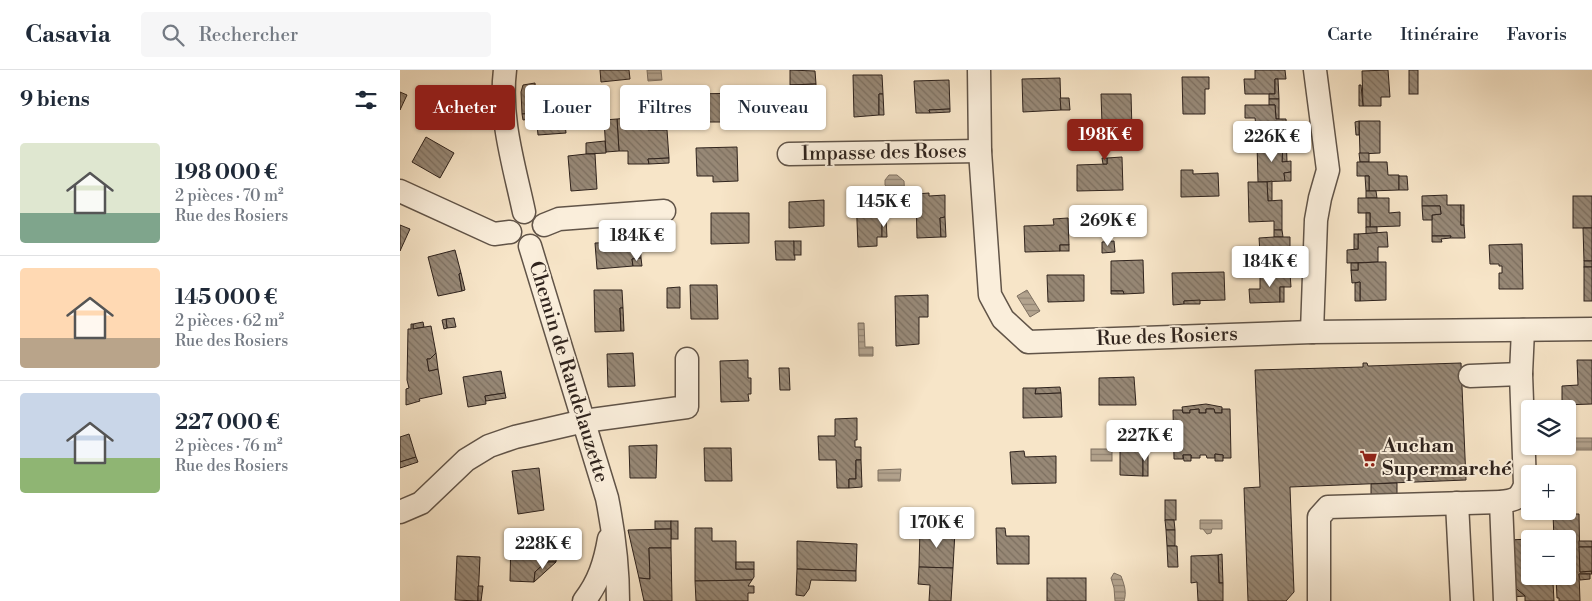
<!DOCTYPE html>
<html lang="fr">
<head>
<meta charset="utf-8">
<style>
	:root { --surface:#fff; --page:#f6f6f7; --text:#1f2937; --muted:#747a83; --line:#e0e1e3; --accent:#8f2418 }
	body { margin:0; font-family:"Libre Bodoni",serif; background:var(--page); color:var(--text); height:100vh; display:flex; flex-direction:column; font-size:19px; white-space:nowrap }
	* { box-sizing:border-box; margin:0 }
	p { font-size:16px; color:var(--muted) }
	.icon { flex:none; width:28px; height:28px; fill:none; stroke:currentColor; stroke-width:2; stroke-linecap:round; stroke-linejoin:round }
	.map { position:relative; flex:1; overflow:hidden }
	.panel { display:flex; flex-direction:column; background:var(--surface); width:400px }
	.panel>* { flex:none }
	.banner { position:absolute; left:15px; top:15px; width:475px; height:45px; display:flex; gap:10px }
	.fabs { position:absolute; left:1121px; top:330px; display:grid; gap:10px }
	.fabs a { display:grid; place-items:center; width:55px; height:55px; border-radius:5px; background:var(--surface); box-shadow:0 1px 4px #0004; font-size:25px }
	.price { position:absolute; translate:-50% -42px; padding:0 11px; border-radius:5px; background:#fff; color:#222; font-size:16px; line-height:32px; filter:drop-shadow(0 1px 2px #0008) }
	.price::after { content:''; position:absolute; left:50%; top:30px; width:15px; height:11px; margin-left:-8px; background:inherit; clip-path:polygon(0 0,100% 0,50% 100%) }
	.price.on { background:var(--accent); color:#fff }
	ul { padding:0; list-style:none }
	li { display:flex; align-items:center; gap:15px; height:125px; padding:0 20px }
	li+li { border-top:1px solid var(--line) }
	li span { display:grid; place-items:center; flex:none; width:140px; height:100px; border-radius:5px; color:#555 }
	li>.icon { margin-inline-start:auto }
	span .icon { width:60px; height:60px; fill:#fffc; stroke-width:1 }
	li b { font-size:21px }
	h2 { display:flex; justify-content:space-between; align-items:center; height:60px; padding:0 20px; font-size:21px }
	.tag { padding:0 18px; border-radius:5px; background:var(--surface); box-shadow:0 1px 4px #0004; font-size:18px; line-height:45px }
	.tag.on { background:var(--accent); color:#fff }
	header { display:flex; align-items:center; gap:30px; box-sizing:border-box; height:70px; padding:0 25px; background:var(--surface); border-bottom:1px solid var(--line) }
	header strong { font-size:24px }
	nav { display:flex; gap:28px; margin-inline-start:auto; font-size:18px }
	.search { width:350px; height:45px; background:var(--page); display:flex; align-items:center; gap:12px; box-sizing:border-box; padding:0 18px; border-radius:5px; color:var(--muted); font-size:19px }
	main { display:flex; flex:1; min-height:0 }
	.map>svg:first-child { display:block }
</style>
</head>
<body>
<header>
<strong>Casavia</strong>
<div class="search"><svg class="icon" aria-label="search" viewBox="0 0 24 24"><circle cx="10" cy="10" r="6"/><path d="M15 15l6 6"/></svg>Rechercher</div>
<nav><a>Carte</a><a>Itinéraire</a><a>Favoris</a></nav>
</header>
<main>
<section class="panel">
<h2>9 biens<svg class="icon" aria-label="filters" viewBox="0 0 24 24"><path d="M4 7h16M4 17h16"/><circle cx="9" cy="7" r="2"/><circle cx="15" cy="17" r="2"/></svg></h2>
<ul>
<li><span style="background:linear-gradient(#dfe7d0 70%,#7fa58c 0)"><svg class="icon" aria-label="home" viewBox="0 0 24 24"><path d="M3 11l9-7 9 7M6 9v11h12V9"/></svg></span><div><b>198 000 €</b><p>2 pièces · 70 m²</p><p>Rue des Rosiers</p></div></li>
<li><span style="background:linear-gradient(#ffd9b3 70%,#b9a48a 0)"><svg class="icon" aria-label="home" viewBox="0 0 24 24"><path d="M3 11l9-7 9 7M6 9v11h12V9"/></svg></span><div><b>145 000 €</b><p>2 pièces · 62 m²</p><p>Rue des Rosiers</p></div></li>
<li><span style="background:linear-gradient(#c9d6e8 65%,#8fb573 0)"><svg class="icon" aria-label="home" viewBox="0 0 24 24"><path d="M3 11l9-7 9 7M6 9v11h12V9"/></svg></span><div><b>227 000 €</b><p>2 pièces · 76 m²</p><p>Rue des Rosiers</p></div></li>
</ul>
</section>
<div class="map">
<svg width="1192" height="531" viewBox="0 0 1192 531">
	<defs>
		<pattern id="water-rules" width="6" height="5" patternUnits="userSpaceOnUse" patternTransform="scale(1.25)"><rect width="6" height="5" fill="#b3a38e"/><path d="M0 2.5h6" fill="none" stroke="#928473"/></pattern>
		<pattern id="building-back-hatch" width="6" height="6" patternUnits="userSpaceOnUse" patternTransform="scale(1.25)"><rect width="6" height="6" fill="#978876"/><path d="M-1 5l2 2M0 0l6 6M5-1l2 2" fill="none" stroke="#7c6f60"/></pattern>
	</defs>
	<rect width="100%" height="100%" fill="#f7e5c8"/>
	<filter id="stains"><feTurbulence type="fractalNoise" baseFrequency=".004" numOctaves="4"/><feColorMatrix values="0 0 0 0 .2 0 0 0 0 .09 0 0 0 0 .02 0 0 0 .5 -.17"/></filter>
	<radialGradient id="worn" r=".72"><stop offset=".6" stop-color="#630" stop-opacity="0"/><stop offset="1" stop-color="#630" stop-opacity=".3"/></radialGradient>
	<g fill="url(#water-rules)" stroke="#7e7061">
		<polygon points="247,0 261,0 262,10 248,11"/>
		<path d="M489,105H497L504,111L505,128L502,132C500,131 487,118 485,115V110Z"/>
		<polygon points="627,220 640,241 630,247 617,226"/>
		<polygon points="458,253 464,253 465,277 473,277 473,286 459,286"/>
		<polygon points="1173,368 1192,368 1192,380 1174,380"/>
		<rect x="691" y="379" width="21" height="12"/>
		<polygon points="501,399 500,411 478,411 478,400"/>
		<polygon points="800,450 822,450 822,459 812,459 811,463 807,464 803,459 800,459"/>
		<path d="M714,503L721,506C724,514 727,522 724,531H715L714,518L711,508Z"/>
	</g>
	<g fill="url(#building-back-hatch)" stroke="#2f231d">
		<polygon points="200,0 229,0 230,9 201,12"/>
		<polygon points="390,0 415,1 416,14 390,15"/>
		<polygon points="855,0 885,0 886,9 875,9 875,24 845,24 844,9 855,9"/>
		<polygon points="988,0 990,27 981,27 981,36 963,36 962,1"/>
		<rect x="1009" y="0" width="9" height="24"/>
		<polygon points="453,5 482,5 483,24 479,24 479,45 454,47"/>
		<polygon points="782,7 809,7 809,19 805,19 805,44 783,44"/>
		<polygon points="660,8 661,40 623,42 622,9"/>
		<polygon points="875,9 878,9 879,29 869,29 869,24 875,24"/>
		<polygon points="549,10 550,39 529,40 530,43 516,43 514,11"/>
		<polygon points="135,13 136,25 162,23 166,63 138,65 136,43 122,44 121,22 123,15"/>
		<polygon points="416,14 416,27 412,27 412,43 391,44 390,15"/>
		<polygon points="959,15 961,15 963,36 959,36"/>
		<polygon points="0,22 7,25 0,40"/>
		<polygon points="344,23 345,44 323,45 323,52 296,52 295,24"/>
		<polygon points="479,24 483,24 484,45 479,45"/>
		<polygon points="701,24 731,24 732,61 718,61 717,54 702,54"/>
		<polygon points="412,27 416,27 417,43 412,43"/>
		<polygon points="660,28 669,28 670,40 661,40"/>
		<polygon points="869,29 879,29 879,49 876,49 875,35 869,35"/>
		<polygon points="845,35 875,35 876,49 886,49 887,64 857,64 855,48 845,48"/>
		<polygon points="550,39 550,42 530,43 529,40"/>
		<polygon points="136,43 136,48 123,50 122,44"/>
		<polygon points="345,44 346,51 323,52 323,45"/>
		<polygon points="227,48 228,56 248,55 248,60 267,60 269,88 248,89 249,94 228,94 228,81 219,81 217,49"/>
		<polygon points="217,49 219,81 206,82 204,50"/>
		<polygon points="959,51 980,51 980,83 960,84"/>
		<polygon points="959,51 959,65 956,65 955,52"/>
		<polygon points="702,54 717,54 718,61 702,62"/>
		<polygon points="876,63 886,63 887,92 882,92 883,73 876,74"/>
		<polygon points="26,67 54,83 40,108 12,92"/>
		<polygon points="205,71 206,83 186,84 186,73"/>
		<polygon points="883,73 882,92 891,91 891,102 884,103 885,111 858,112 857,74"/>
		<polygon points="337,77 338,111 313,112 313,106 297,106 296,78"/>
		<polygon points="959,83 969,83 969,92 960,92"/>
		<polygon points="186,84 195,84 197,119 171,121 168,86"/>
		<polygon points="722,87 723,120 677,121 677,95 707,94 707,88"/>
		<polygon points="269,88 269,93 249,94 248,89"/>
		<polygon points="702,88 707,88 707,94 703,94"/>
		<polygon points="957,92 987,92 988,105 999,105 999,120 969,121 969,106 957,106"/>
		<polygon points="781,100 793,100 793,104 818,103 819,126 781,127"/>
		<polygon points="891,102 891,111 885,111 884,103"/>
		<polygon points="965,106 969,106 969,121 966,121"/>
		<polygon points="999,106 1007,106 1008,120 999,120"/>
		<polygon points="872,111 872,131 868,131 867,112"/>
		<polygon points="848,112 867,112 868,131 882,130 882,160 874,160 874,151 849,152"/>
		<polygon points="966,121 976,121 977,128 966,128"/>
		<polygon points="529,123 529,126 545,125 545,147 540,148 541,167 517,168 516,124"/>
		<polygon points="485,125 486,148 482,148 482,167 477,167 477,176 458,177 456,126"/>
		<polygon points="1047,125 1047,135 1061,135 1061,155 1064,155 1065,168 1050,168 1051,166 1032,166 1032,145 1041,144 1040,136 1022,136 1022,126"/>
		<rect x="1173" y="126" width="19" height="32"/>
		<polygon points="958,128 989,128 989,143 1000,142 1000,156 970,157 970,143 958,143"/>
		<polygon points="424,130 424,156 389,158 389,132"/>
		<rect x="1061" y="135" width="3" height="20"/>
		<polygon points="1022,136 1040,136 1041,144 1032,145 1032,150 1023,150"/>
		<polygon points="311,143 349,143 349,173 311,174"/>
		<rect x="966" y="143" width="4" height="14"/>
		<polygon points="545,147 546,167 541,167 540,148"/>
		<polygon points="482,148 486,148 487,167 482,167"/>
		<polygon points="668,148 669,175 660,175 660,181 625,182 624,156 654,155 653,149"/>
		<polygon points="0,155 10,159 0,181"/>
		<polygon points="966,157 977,157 977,163 966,164"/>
		<polygon points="1183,158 1192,158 1192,191 1184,191"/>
		<polygon points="874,160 882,160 883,167 874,167"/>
		<polygon points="987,162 988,177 978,177 978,192 947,193 947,180 958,179 958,164"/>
		<rect x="954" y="164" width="4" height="15"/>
		<polygon points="240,166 241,188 232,189 233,196 197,199 195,173 226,172 226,167"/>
		<polygon points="1032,166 1051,166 1050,168 1041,169 1042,172 1032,172"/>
		<polygon points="874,167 890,167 890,181 878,181 879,196 849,197 849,184 860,183 859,168"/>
		<polygon points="375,171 394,171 395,190 376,190"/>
		<rect x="394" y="171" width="7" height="14"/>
		<polygon points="714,171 715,182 702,183 702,172"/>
		<polygon points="1122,174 1123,219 1099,219 1099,203 1102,203 1102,196 1099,196 1099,194 1090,194 1089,175"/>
		<rect x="660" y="175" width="9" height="6"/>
		<polygon points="55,180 61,203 59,204 62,221 38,226 28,187"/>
		<polygon points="878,181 883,181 883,196 879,196"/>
		<polygon points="241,188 242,196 233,196 232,189"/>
		<polygon points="743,190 744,223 724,224 723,221 711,221 711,191"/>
		<rect x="1184" y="191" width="8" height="6"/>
		<polygon points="978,192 986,192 986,230 960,231 960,212 952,213 951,200 958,200 958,193"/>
		<rect x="951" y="193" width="7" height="7"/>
		<polygon points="874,196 883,196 883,203 874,204"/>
		<rect x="1184" y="197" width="8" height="34"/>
		<polygon points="824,202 825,230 784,231 784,234 773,235 772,203"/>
		<polygon points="61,203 65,220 62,221 59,204"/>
		<polygon points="890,203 891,217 880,217 880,232 850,233 849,219 860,219 860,204"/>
		<polygon points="647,205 684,205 684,231 648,232"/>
		<polygon points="960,212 960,231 955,231 955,213"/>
		<polygon points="290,215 317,215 318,249 291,249"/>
		<polygon points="280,217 280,238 267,238 267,218"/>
		<rect x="880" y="217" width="4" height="15"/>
		<polygon points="194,220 222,220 223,238 220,238 221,261 195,262"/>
		<polygon points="711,221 723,221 724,224 711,224"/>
		<polygon points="528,225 528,247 519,247 519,274 496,276 495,226"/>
		<polygon points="800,230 800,234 784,234 784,231"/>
		<polygon points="220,238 223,238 224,261 221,261"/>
		<polygon points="54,248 56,257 47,258 46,249"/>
		<polygon points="46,249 47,258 44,259 42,250"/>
		<polygon points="23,252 24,257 13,259 13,254"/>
		<polygon points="11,254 13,254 13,259 31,256 36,283 30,289 27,289 29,301 38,299 42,324 19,329 20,331 6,335 6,319 9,318 7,310 8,259 11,259"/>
		<polygon points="36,283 38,299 29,301 27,289 30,289"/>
		<polygon points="233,283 235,316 208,317 207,284"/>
		<polygon points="348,290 348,308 351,308 351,324 348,324 349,331 321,332 320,291"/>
		<polygon points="1177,290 1192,290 1192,334 1162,335 1162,316 1178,315"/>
		<polygon points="963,293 967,293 968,296 1061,293 1066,410 890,417 894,522 886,531 848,531 844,418 860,417 855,300 963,297"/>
		<polygon points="379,298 389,298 390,320 380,320"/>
		<polygon points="101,301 105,323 85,326 86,334 68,337 63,307"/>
		<polygon points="734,307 736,335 699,335 699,308"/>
		<polygon points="660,317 661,323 635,324 636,318"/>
		<polygon points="623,318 636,318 635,324 661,323 662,347 623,348"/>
		<polygon points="105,323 106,328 86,331 85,326"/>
		<polygon points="806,334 822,337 822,343 815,343 814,339 806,339 806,343 799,343 799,339 790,340 790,343 783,343 782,337"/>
		<polygon points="799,339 799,343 806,343 806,339 814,339 815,343 822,343 822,339 830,339 831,388 823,388 823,385 815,384 815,388 807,388 806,385 800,385 800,388 791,388 791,385 783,385 783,389 774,389 773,340 782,340 783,343 790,343 790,340"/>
		<polygon points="457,348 457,370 455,370 455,377 461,377 461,390 456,390 456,409 449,409 449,418 437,418 436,390 419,390 418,366 435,366 435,349"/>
		<polygon points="9,364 16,387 0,392 0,367"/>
		<polygon points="257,375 256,408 230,408 229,376"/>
		<polygon points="720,376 743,377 743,406 720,405"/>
		<rect x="743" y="377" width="5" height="29"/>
		<polygon points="304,378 331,378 332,411 305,411"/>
		<polygon points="624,381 625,387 656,386 656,413 612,414 610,382"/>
		<polygon points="815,384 823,385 823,391 815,391"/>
		<polygon points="783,385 791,385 791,391 784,391"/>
		<polygon points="16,387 18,392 0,398 0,392"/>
		<polygon points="456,390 461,390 462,417 449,418 449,409 456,409"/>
		<polygon points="139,398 144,440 118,444 112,401"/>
		<polygon points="997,413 997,425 971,426 971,414"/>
		<polygon points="1168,416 1174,416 1173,429 1168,429"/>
		<rect x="765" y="430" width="11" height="20"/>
		<polygon points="1153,444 1179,444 1180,502 1192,501 1192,504 1179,504 1180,531 1159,531 1159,528 1157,528 1156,506 1168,506 1168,469 1154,469"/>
		<polygon points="765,450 774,450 775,460 766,460"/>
		<rect x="255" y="451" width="16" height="8"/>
		<rect x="271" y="451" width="7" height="18"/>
		<polygon points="295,458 312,458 312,471 336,471 336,499 354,499 354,507 352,510 295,511"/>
		<polygon points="596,458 605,458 606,466 629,466 629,494 597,494"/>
		<polygon points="271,459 271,478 249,478 250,509 239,508 228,460"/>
		<polygon points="520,459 555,461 553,498 519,497"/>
		<polygon points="766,460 775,460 775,476 767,476"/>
		<polygon points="111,466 157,468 156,492 146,492 135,502 134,512 110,511"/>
		<polygon points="1130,469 1130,506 1149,506 1149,512 1153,512 1154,531 1125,531 1125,526 1113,516 1109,470"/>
		<polygon points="397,471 457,474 456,501 397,499"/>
		<rect x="1179" y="471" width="13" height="6"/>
		<polygon points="767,476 777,476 778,497 768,497"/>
		<polygon points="1179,477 1192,477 1192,504 1192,501 1180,502"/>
		<polygon points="249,478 271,478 272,531 244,531 239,508 250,509"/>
		<polygon points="822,484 823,513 819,513 818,485"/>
		<polygon points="818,485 819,513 823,513 823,531 798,531 797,512 791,513 791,486"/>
		<polygon points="57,486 80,487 78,531 55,530"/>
		<polygon points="146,492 156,492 134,512 135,502"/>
		<rect x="336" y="492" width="18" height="7"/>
		<polygon points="519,497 553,498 551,531 529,531 530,515 518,514"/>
		<polygon points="397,499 456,501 456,511 411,510 409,519 404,526 396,525"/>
		<polygon points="1179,504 1190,504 1190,509 1180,510"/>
		<rect x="647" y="508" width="39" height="23"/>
		<polygon points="352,510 348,516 354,516 354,523 348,523 348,531 296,531 295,511"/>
		<polygon points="78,516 83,516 81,531 78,531"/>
		<polygon points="1113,516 1125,526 1111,527"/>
	</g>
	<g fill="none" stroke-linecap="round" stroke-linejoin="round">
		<defs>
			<g id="minor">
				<path d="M105,0C99,48 114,95 124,142"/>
				<polyline points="579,0 580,81 590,225 603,249 628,272 912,262 1192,259"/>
				<polyline points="389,84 580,81"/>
				<polyline points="0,121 94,164 110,162"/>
				<polyline points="144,155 159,149 264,141"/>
				<path d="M130,176L207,428C214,463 218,495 218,531"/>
				<polyline points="912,262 916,150 920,128 928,100 915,0"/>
				<polyline points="1070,306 1121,304"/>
				<polyline points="1057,433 1062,531"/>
				<polyline points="0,442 21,433 66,390 89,376 115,367 184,351 287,337 287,289"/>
				<path d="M184,531C199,512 205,492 209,469"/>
				<polyline points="919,531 919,447 928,437 1101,432"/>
				<path d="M1105,531L1101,432C1115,430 1120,429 1125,415L1121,304L1123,260"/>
			</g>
		</defs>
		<use href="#minor" stroke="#615448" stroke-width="25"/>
		<use href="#minor" stroke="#faeedb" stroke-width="22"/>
	</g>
	<defs>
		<symbol id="supermarket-bare" viewBox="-9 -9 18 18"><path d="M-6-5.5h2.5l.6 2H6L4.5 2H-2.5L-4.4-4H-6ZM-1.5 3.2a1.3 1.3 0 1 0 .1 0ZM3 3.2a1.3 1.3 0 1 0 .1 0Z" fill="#8f2418" stroke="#faeedb" stroke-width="2.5" paint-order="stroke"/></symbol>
	</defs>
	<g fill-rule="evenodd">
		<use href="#supermarket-bare" x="956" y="376" width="25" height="25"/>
	</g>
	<g text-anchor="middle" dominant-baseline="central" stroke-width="4" stroke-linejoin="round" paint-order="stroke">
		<g font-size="20" fill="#2f231d" stroke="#faeedb">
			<text transform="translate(484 83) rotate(-1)">Impasse des Roses</text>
			<text transform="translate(767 267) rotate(-2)">Rue des Rosiers</text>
			<text transform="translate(168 302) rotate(73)">Chemin de Raudelauzette</text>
		</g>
		<g font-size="20" font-weight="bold" fill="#2f231d" stroke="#faeedb" text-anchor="start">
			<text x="982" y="376">Auchan<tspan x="982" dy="23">Supermarché</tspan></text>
		</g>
	</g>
	<rect width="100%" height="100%" filter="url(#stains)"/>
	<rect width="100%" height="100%" fill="url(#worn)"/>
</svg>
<div class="fabs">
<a><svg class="icon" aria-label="layers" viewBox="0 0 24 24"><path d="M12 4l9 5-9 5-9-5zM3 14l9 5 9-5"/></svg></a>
<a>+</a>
<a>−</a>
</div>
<b class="price on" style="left:705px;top:91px">198K €</b>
<b class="price" style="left:872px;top:93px">226K €</b>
<b class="price" style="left:484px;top:158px">145K €</b>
<b class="price" style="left:708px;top:177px">269K €</b>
<b class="price" style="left:237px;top:192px">184K €</b>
<b class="price" style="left:870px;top:218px">184K €</b>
<b class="price" style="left:745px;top:392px">227K €</b>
<b class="price" style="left:537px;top:479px">170K €</b>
<b class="price" style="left:143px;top:500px">228K €</b>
<div class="banner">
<a class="tag on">Acheter</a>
<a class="tag">Louer</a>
<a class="tag">Filtres</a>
<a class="tag">Nouveau</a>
</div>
</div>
</main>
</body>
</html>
